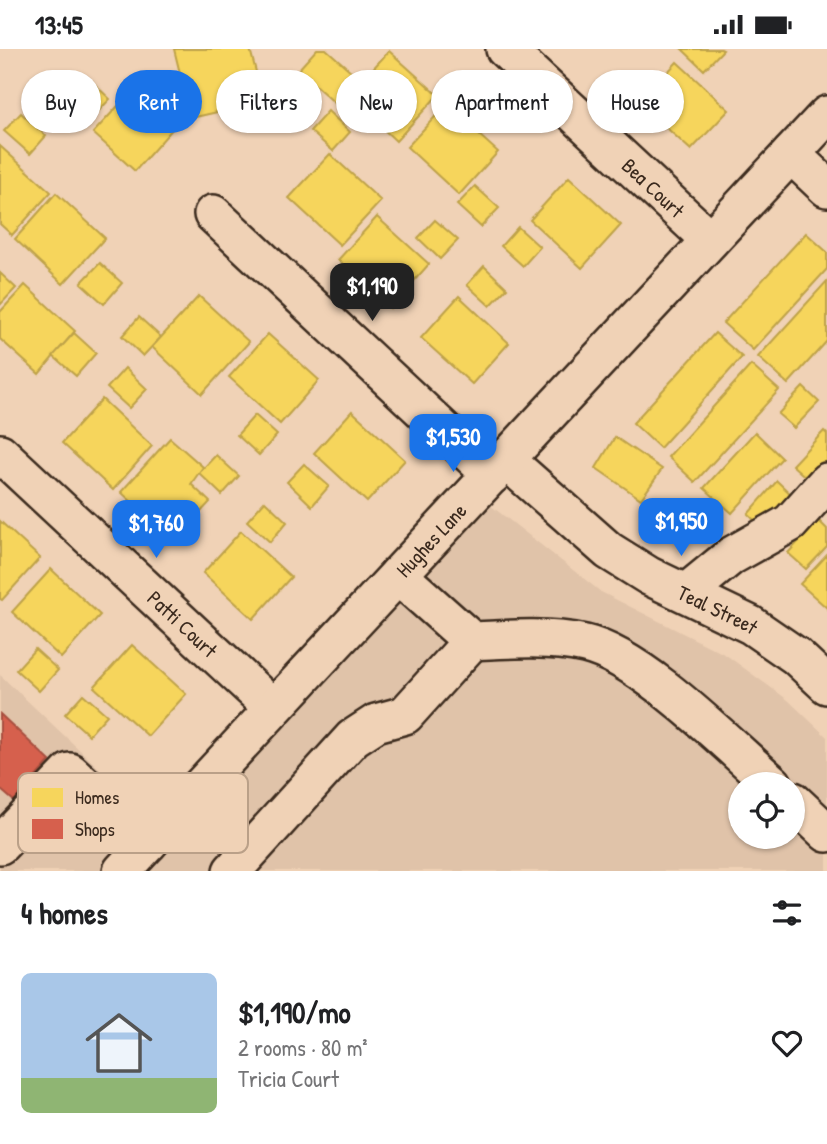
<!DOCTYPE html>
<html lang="en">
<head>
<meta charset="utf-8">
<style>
	:root { --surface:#fff; --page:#f6f6f6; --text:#202124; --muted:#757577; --accent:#1a73e8 }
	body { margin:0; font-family:"Patrick Hand",sans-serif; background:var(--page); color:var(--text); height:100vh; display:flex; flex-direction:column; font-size:26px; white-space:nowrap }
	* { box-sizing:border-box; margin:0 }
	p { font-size:23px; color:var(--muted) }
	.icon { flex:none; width:38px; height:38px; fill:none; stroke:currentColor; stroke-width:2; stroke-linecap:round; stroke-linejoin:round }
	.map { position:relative; height:822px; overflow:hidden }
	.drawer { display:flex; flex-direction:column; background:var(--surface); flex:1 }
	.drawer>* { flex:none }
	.banner { position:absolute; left:21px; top:21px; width:786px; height:63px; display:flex; gap:14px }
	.fabs { position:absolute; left:728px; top:723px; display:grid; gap:14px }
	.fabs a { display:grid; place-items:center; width:77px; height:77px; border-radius:50%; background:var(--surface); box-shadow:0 2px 5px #0004; font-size:35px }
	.price { position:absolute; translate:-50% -60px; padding:0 16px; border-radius:14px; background:var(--accent); color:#fff; font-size:23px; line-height:46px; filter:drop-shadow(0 2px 4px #0008) }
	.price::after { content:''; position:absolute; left:50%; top:42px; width:21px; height:16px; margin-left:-10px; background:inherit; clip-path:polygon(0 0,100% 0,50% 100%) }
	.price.on { background:#222; color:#fff }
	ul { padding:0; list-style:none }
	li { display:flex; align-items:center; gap:21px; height:175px; padding:0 21px }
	li span { display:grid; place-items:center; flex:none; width:196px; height:140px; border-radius:10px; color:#555 }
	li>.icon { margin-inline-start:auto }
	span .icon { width:84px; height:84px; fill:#fffc; stroke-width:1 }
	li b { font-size:30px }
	h2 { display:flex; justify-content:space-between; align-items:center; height:84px; padding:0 21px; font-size:30px }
	.tag { padding:0 24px; border-radius:32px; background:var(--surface); box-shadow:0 2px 5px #0004; font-size:24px; line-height:63px }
	.tag.on { background:var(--accent); color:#fff }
	.status { display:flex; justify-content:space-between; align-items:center; height:49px; padding:0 35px; background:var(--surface); direction:ltr }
	.status svg { height:19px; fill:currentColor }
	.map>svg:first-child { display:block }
</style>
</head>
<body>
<div class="status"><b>13:45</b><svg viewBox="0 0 49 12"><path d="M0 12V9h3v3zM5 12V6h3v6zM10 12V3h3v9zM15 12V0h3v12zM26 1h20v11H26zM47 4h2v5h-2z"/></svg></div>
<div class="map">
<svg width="827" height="822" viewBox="0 0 827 822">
	<rect width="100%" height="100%" fill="#f0d2b6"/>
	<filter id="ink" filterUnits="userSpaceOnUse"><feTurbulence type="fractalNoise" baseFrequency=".0143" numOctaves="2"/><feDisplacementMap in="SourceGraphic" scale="14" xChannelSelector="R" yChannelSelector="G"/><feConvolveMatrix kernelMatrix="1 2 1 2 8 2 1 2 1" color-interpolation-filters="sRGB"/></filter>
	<g filter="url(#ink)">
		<path fill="#e0c3a9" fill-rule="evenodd" d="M490,456L601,543L726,606L788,651L827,688V822H0V626L172,788ZM740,735H793V788H740Z"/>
		<g fill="#f6d55c" stroke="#bea249" stroke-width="2">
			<polygon points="174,0 250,0 260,38 240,42 244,57 191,69"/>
			<polygon points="317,0 326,0 361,31 337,56 298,21"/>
			<polygon points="682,0 721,0 723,1 704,21"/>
			<polygon points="389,2 438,46 396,92 348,47"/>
			<polygon points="677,13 729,61 691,101 639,54"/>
			<polygon points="278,24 301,46 284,64 261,43"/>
			<polygon points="90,31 110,50 89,72 69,54"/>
			<polygon points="142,31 183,68 135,122 93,84"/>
			<polygon points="446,56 498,103 459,146 407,98"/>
			<polygon points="328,62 350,83 333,102 310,82"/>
			<polygon points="21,64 46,87 30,105 4,82"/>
			<polygon points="0,97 51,143 12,186 0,175"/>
			<polygon points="330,105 381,152 340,196 289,149"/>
			<polygon points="569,128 621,176 582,219 530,171"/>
			<polygon points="475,137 499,159 481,178 457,156"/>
			<polygon points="56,144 105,189 63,235 15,190"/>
			<polygon points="377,168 429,215 390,259 338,211"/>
			<polygon points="435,171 458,191 440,210 418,189"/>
			<polygon points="518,178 540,198 523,217 501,197"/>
			<polygon points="806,184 827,203 827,220 753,301 723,274"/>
			<polygon points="100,214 122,234 104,255 81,234"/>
			<polygon points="484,217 507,239 490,257 467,236"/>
			<polygon points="0,224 16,239 0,256"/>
			<polygon points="827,232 827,292 788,335 758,308"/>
			<polygon points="25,236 75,282 39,325 0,290 0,263"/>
			<polygon points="199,247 249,293 202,345 152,298"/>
			<polygon points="459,247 509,294 472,335 421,289"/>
			<polygon points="139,268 161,288 143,307 122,287"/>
			<polygon points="74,284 96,304 76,327 53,307"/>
			<polygon points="715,284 742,308 660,399 633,374"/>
			<polygon points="268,285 319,331 280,375 229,328"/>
			<polygon points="751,316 779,341 695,433 668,408"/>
			<polygon points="125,319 147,340 129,359 107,339"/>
			<polygon points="803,338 819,353 794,379 778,365"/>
			<polygon points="102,350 152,397 113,441 62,394"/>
			<polygon points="352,362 405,411 367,453 314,404"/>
			<polygon points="255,366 277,386 259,406 237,386"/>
			<polygon points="824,382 827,385 827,413 810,432 792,416"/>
			<polygon points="755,383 782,409 732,464 704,439"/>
			<polygon points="615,388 662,420 641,450 596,419"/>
			<polygon points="170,389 203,418 191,435 210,453 174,492 121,443"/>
			<polygon points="216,406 239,427 222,446 199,424"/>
			<polygon points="304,415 329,437 312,457 287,433"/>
			<polygon points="777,432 795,449 765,482 748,465"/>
			<polygon points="265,452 287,473 270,493 247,472"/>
			<polygon points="818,471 827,480 827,498 806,520 788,504"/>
			<polygon points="0,472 40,509 2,551 0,550"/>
			<polygon points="241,482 291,528 253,570 203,524"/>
			<polygon points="827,506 827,559 800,535"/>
			<polygon points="51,520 100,566 61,609 12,563"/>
			<polygon points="132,596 186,645 148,687 94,638"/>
			<polygon points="35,600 58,621 39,642 16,621"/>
			<polygon points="83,645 107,666 89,686 65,665"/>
		</g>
		<polygon fill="#d6604d" stroke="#a8503f" stroke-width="2" points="0,665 50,712 14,752 0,740"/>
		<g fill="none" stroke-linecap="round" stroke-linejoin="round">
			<defs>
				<g id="minor">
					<path id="s1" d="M505,0L710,191"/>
					<polyline points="791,105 827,139"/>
					<polyline points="213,165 492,426"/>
					<path id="s2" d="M0,404L273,659"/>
					<path id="s3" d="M506,411L609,502L649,527L751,576L796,607L827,636"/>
					<path d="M398,526L472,592C508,590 550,587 585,595C642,608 727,695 773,735"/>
					<polyline points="687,543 731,507 790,474 827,433"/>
					<polyline points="793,752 827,784"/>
					<polyline points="0,796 70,723 148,794"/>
					<path id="s4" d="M122,822L827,66"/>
					<polyline points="232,822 353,689 376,674 405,666 472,592"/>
				</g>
			</defs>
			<use href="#minor" stroke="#3b2a1e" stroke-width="42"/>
			<use href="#minor" stroke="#f0d2b6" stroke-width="37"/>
		</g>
	</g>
	<g text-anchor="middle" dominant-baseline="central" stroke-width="7" stroke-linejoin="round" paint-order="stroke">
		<g font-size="21" fill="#3b2a1e" stroke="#f0d2b6">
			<text stroke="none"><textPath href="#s1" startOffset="203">Bea Court</textPath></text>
			<text stroke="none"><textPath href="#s4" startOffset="453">Hughes Lane</textPath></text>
			<text stroke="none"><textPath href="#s3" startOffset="261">Teal Street</textPath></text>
			<text stroke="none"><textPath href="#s2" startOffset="250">Patti Court</textPath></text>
		</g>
	</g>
	<rect x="18" y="724" width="230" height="80" rx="10" fill="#f0d2b6" stroke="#baa088" stroke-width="2"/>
	<rect x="32" y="739" width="31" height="19" fill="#f6d55c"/>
	<rect x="32" y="770" width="31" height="20" fill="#d6604d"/>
	<g font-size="19" fill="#3b2a1e">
		<text x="75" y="755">Homes</text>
		<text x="75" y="787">Shops</text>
	</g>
</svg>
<div class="fabs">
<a><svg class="icon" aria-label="locate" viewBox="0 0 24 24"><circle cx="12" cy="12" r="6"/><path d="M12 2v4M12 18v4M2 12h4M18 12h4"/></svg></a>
</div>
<b class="price on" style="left:372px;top:274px">$1,190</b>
<b class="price" style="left:453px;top:425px">$1,530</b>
<b class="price" style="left:681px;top:509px">$1,950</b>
<b class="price" style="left:156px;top:511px">$1,760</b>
<div class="banner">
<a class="tag">Buy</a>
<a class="tag on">Rent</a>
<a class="tag">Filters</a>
<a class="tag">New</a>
<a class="tag">Apartment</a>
<a class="tag">House</a>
</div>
</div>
<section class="drawer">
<h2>4 homes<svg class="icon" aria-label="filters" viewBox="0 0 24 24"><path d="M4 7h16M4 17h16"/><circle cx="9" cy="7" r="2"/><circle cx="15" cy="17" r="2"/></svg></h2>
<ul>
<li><span style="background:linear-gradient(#a9c7e8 75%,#8fb573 0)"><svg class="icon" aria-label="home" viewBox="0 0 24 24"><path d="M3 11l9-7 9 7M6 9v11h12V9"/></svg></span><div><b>$1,190/mo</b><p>2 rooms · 80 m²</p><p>Tricia Court</p></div><svg class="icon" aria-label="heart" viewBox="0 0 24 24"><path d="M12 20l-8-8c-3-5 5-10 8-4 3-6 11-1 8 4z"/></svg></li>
</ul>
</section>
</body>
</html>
